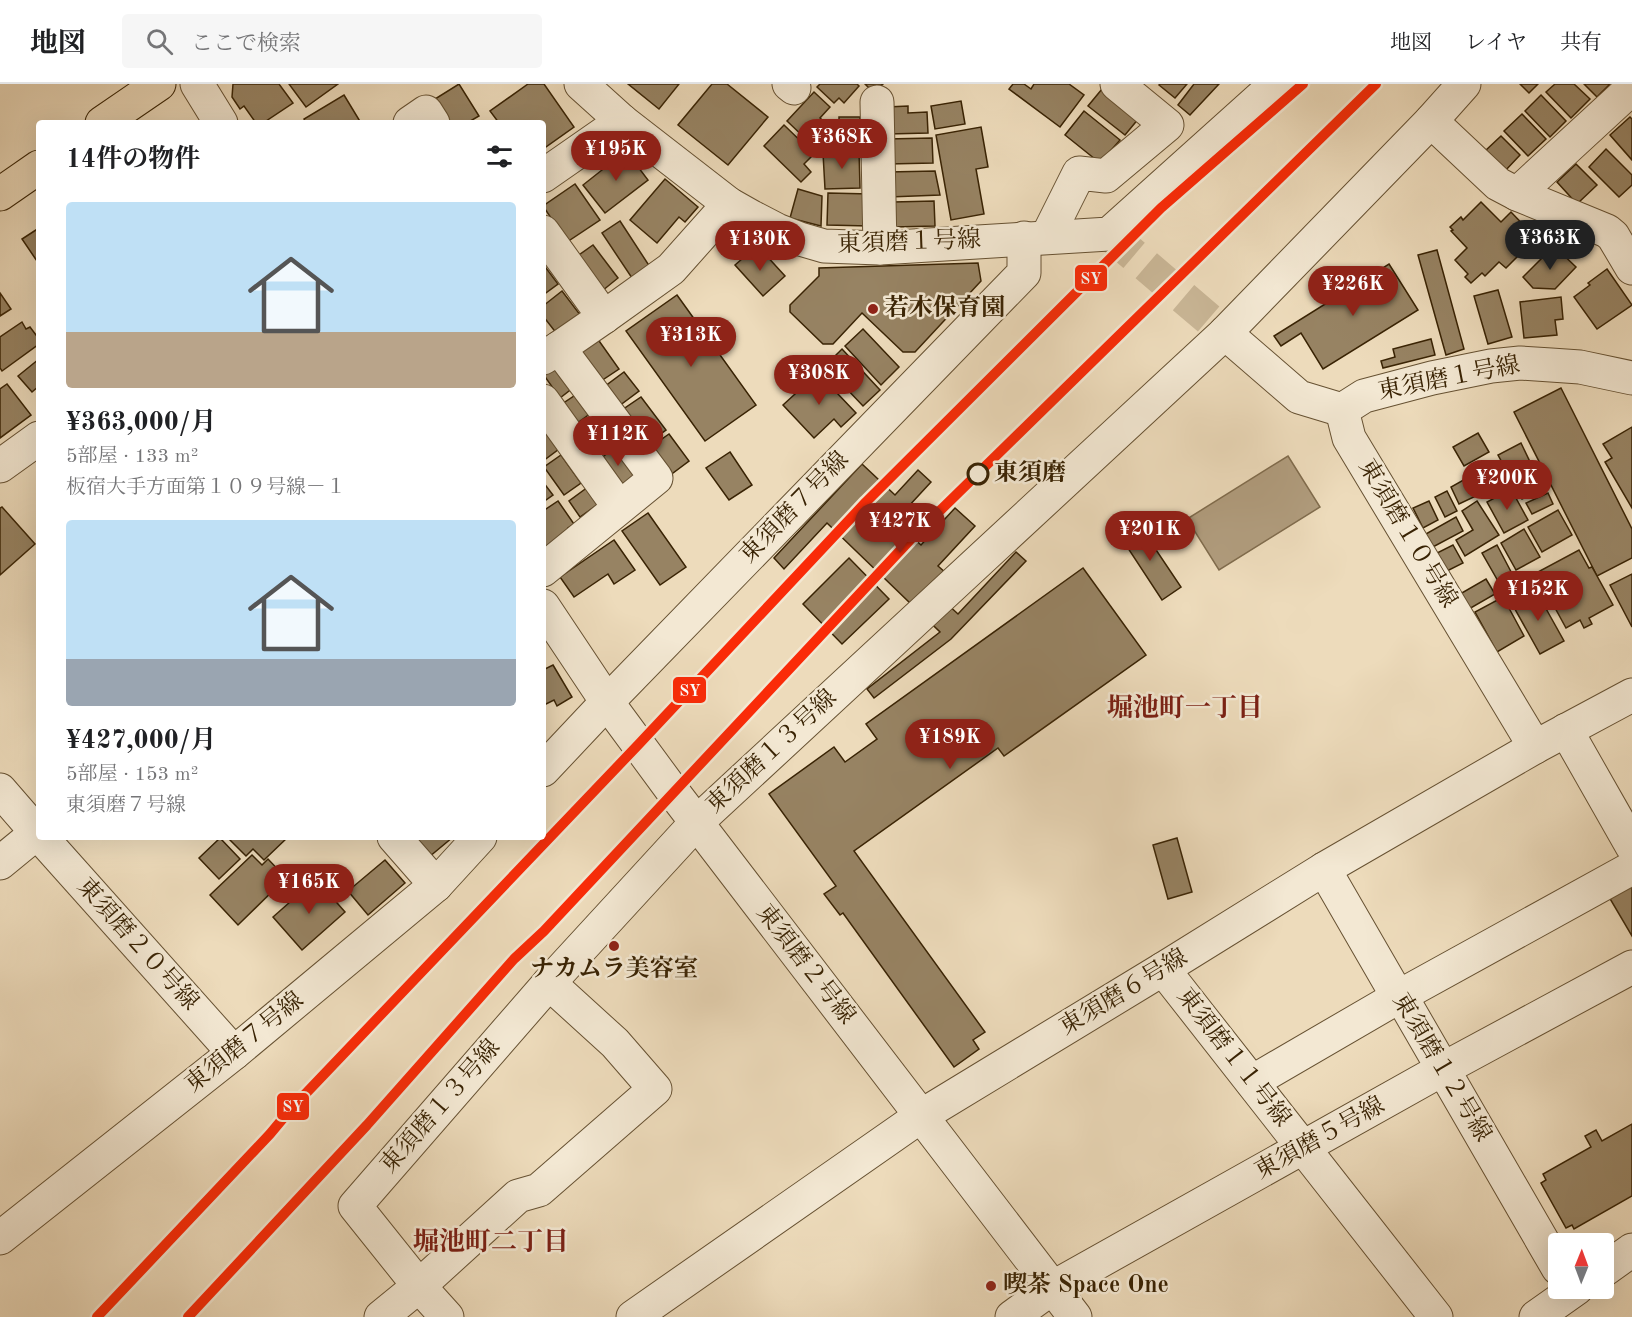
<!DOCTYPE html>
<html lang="ja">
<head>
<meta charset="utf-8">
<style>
	:root { --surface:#fff; --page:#f6f6f6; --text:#202124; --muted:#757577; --line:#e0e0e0; --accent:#8f2418 }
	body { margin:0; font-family:"Old Standard TT","Noto Serif JP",serif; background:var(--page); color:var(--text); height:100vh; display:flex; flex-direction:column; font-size:22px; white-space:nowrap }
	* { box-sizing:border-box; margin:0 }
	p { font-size:20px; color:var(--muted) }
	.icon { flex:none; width:33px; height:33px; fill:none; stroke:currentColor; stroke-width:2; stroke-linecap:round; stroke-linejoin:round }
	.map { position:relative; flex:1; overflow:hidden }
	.details { position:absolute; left:36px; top:36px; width:510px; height:720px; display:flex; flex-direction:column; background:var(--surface); border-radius:6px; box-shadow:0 6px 24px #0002 }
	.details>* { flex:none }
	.needle { width:39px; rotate:1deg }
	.buttons { position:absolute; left:1548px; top:1149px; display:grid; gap:12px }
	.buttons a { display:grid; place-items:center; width:66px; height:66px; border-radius:6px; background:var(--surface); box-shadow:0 6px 24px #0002; font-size:30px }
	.price { position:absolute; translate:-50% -51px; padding:0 14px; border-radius:21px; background:var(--accent); color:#fff; font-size:20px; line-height:39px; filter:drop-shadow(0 2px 3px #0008) }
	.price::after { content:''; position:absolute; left:50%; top:36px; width:18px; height:14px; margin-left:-9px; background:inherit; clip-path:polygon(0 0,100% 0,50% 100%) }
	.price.on { background:#222; color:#fff }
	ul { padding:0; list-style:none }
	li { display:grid; align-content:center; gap:12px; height:318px; padding:0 30px }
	li span { display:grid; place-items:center; height:186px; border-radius:6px; color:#555 }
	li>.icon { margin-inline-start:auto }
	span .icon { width:108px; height:108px; fill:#fffc; stroke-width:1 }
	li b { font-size:26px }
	h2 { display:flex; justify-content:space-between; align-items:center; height:72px; padding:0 30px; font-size:26px }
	header { display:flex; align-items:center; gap:36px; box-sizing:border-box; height:84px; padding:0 30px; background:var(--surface); border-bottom:2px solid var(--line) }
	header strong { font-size:28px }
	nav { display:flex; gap:33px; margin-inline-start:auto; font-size:21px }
	.search { width:420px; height:54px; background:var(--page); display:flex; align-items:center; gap:15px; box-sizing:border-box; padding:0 21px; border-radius:6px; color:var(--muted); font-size:22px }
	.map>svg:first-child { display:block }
</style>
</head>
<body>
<header>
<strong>地図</strong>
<div class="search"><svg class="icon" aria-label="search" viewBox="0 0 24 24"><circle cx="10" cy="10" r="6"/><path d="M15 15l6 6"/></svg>ここで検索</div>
<nav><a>地図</a><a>レイヤ</a><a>共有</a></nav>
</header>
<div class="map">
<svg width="1632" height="1233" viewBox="0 0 1632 1233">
	<rect width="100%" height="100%" fill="#eddbbb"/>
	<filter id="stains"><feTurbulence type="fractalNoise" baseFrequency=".00333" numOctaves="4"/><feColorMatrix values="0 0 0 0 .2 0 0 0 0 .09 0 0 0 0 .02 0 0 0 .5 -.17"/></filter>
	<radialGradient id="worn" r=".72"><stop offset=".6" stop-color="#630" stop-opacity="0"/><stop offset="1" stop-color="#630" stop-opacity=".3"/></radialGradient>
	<polygon fill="#b09c7d" stroke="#806c4d" stroke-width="1.5" points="1288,372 1320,423 1219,486 1187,435"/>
	<g fill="#978363" stroke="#392304" stroke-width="1.5">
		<polygon points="233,0 279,0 293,19 263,39 256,39 244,22 240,25 232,13"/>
		<polygon points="289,0 338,0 306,23"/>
		<polygon points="459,0 479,32 467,39 450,39 435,15"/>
		<polygon points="528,0 544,0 574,43 543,65 543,39 499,39 490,27"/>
		<polygon points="628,0 679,0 659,25"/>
		<polygon points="712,0 727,0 768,33 728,81 678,41"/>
		<polygon points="820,0 857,0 859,2 844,19 839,14 834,19 817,3"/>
		<polygon points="865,0 883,0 874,9"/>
		<polygon points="1013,0 1024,0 1031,5 1034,0 1069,0 1084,11 1060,43 1009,5"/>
		<polygon points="1160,0 1187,0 1175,14 1159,1"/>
		<polygon points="1194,0 1219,0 1190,31 1178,21"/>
		<polygon points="1520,0 1538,0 1529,9"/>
		<polygon points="1555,0 1574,0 1590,15 1571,34 1546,8"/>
		<polygon points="1584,0 1610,0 1597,13"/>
		<polygon points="1102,5 1139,34 1125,51 1088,22"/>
		<polygon points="814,8 830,23 820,34 827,40 809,58 787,37"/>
		<polygon points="344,11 361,39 306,39 304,35"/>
		<polygon points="1541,11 1566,37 1550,53 1525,27"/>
		<polygon points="961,17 965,40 935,45 931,22"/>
		<polygon points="908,22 908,29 927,28 928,49 888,50 887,23"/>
		<polygon points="1084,27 1120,56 1100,79 1065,51"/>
		<polygon points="1522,30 1546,55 1528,72 1504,47"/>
		<polygon points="839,33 860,33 860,60 831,59 831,42 839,42"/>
		<polygon points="1630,33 1632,35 1632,76 1610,51"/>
		<polygon points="784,41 814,70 804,80 811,88 801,98 764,62"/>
		<polygon points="981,43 988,83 976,85 984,130 951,136 936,51"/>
		<polygon points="1501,52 1520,71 1505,87 1485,67"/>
		<polygon points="932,54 933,79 888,80 887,55"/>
		<polygon points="1606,65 1632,91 1632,101 1619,113 1589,83"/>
		<polygon points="626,67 648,96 605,129 583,101"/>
		<polygon points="859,67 860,104 825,105 823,69"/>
		<polygon points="1576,80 1597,101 1577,120 1557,98"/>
		<polygon points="935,87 940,111 889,113 888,88"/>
		<polygon points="665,95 698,123 685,138 679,133 657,159 630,136"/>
		<polygon points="575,100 600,136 567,158 543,122"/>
		<polygon points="798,105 822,112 821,142 790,134"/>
		<polygon points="828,109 870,110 869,142 827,141"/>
		<polygon points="934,117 935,142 893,143 893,118"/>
		<polygon points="1481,118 1501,138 1511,128 1536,154 1506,184 1499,178 1485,192 1482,189 1471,199 1465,193 1468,190 1455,176 1467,164 1451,147 1453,146 1450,143 1461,133 1463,136"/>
		<polygon points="620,137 650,183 632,194 602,149"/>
		<polygon points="39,144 39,180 22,155"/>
		<polygon points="593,161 618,194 602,207 576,173"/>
		<polygon points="1554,162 1576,183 1555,205 1533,204 1523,193"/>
		<polygon points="1437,166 1464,265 1446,271 1418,171"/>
		<polygon points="750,168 757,175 764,169 785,192 763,212 735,181"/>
		<polygon points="978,179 981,197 915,268 903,268 862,229 833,260 823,260 790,228 790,221 819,192 819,184"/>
		<polygon points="543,180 558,200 543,211"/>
		<polygon points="1389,180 1418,226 1323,285 1301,249 1281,262 1274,252"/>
		<polygon points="1607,185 1632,221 1597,245 1574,213 1590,201 1588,199"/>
		<polygon points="1498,206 1512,253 1488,260 1474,212"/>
		<polygon points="562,207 581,232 557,250 543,232 543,222"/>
		<polygon points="0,209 11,225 0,232"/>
		<polygon points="677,211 756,321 705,357 626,247"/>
		<polygon points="1561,213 1563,235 1555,236 1557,251 1524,254 1520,218"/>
		<polygon points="22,238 26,245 30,243 39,255 39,260 2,287 0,284 0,253"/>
		<polygon points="863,245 899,283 881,301 845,262"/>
		<polygon points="597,254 619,285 601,297 580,265"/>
		<polygon points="1431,255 1435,271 1383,284 1381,277 1395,273 1393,265"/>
		<polygon points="842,265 880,306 863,322 825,282"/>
		<polygon points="39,275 39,302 32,308 18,292"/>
		<polygon points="557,280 574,303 560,314 543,290"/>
		<polygon points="624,288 639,307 619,322 604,303"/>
		<polygon points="818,289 856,329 841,343 834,335 814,354 783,321"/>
		<polygon points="7,300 31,331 0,354 0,305"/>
		<polygon points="1561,304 1632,445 1632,474 1597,492 1514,328"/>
		<polygon points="577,310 591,329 576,340 562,320"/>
		<polygon points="641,313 666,346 648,359 622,326"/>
		<polygon points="594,332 613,358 595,371 576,345"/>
		<polygon points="1632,343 1632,424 1605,378 1612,374 1603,360"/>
		<polygon points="546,346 559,365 543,377 543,349"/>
		<polygon points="1478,349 1489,368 1464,382 1453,363"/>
		<polygon points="669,350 689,377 669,392 648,365"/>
		<polygon points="1521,359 1531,380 1509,391 1498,371"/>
		<polygon points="615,363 637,391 621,403 599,376"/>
		<polygon points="730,368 752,401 729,416 706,384"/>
		<polygon points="561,371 581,399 564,411 544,383"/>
		<polygon points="1495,379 1507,399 1485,412 1473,392"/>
		<polygon points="862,380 895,411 918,386 931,398 895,437 921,461 955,424 975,442 938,482 946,489 931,505 958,530 1016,468 1026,477 951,555 874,614 867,605 940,548 827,439 784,485 774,474"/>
		<polygon points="1535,385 1545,404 1522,415 1513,396"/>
		<polygon points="1467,394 1476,412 1459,420 1451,403"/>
		<polygon points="543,398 553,411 543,418"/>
		<polygon points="588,403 600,419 580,433 569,417"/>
		<polygon points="1511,405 1528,436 1504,449 1487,418"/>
		<polygon points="1447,407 1457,427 1445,433 1435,413"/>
		<polygon points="1548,409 1553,420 1532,430 1526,419"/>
		<polygon points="558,417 574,440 568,444 572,450 543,470 543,427"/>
		<polygon points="1429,417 1438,436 1423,444 1413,424"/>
		<polygon points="1477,417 1499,451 1465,472 1456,456 1473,446 1462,427"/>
		<polygon points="2,423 35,460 0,491 0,424"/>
		<polygon points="1558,426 1572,451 1542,468 1528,443"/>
		<polygon points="648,429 686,483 660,501 622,447"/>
		<polygon points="1456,433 1463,447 1431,464 1424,451"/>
		<polygon points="1138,439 1181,503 1162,516 1120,452"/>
		<polygon points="1524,445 1540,473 1516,486 1501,459"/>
		<polygon points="614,456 635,486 614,500 608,490 574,513 560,493"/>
		<polygon points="1453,461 1463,479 1445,488 1435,470"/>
		<polygon points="1497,461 1519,503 1506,511 1482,469"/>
		<polygon points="1579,466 1589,484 1592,483 1613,521 1589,534 1592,540 1584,544 1580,536 1566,544 1536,489"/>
		<polygon points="849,474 889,515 842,560 803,520"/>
		<polygon points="1083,484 1146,571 1004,672 998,664 854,767 985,948 973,956 979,965 954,983 843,829 840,831 824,810 836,802 769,710 834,663 845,678 877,655 866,640"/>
		<polygon points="1632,490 1632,543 1610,501"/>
		<polygon points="1486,495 1495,510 1469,525 1460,510"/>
		<polygon points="1535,505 1564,557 1540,570 1511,518"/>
		<polygon points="1503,513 1524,552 1497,568 1475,528"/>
		<polygon points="553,581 572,613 557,622 554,616 544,621 543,586"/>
		<polygon points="227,753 288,753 264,776 253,765 246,772"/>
		<polygon points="412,753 453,753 429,773"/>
		<polygon points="220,754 240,775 219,795 199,774"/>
		<polygon points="1177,754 1192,808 1168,815 1153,761"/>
		<polygon points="252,771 262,781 268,775 286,794 238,841 210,811"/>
		<polygon points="385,776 405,799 368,831 348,807"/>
		<polygon points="316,795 345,828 302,866 273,833"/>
		<polygon points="1632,799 1632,852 1609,813"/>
		<polygon points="1632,1040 1632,1112 1574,1145 1572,1141 1566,1144 1541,1099 1546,1096 1543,1090 1591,1063 1585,1052 1596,1046 1602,1057"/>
	</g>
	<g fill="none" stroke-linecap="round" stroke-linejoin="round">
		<polyline stroke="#c9b696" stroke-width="33" stroke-dasharray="33 16" stroke-linecap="butt" points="1109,150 1225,249"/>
		<defs>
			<g id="minor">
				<polyline points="197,0 221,39"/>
				<polyline points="581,0 622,37 729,120 752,133 777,146 800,155 824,162 880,164 1109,150 1276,0"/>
				<polyline points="789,0 794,4"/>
				<polyline points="877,18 880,164"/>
				<polyline points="1431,37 1498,100 1517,110 1607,147 1613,152 1632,184"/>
				<polyline points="410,39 426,28 433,39"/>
				<polyline points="543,92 622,37"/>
				<polyline points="1517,110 1632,4"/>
				<polyline points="543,148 604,233"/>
				<polyline points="1047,153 1079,89 1106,92 1167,41 1117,0"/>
				<polyline points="1225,249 1299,313 1342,326"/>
				<polyline points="543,274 559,264 604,233 671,185 729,120"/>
				<polyline points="543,317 619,423"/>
				<polyline points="1342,326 1349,354 1535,663"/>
				<polyline points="1342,326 1364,312 1432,294 1491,282 1520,279 1551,281 1580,283 1632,294"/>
				<polyline points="0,382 39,354"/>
				<polyline points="543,486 656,394 559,264"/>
				<polyline points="543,522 607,618 674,709 1075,1233"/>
				<polyline points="1566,646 1632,762"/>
				<polyline points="543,686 607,618 1024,189 1024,154"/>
				<polyline points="0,706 39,751"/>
				<polyline points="41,753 234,969"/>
				<polyline points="394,753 436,801"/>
				<polyline points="0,779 39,747"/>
				<polyline points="1324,785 1398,913 1406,921 1558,1184"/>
				<polyline points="1163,885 1436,1233"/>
				<polyline points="1252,998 1398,913 1632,784"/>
				<polyline points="0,1154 234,969 436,801 480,753"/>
				<polyline points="1604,1186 1632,1166"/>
				<polyline points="381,1233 419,1202 518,1112 539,1106 655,1005 615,959 549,899"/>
				<polyline points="447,1233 419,1202 355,1122 549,899 696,739 1225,249 1431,37 1464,0"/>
				<polyline points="633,1233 921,1032 1163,885 1324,785 1535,663 1632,611"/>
				<polyline points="1012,1233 1052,1204 1443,985 1632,883"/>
				<polyline points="1536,1233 1577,1204"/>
			</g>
			<g id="major">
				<polyline points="102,39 159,0"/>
				<polyline points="0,110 39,83"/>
			</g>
		</defs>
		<use href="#minor" stroke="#665132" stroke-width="35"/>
		<use href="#major" stroke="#392304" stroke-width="35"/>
		<use href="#minor" stroke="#f3e8d3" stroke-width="33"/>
		<use href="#major" stroke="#eddbbb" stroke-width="33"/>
		<defs>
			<g id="rail-1">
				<polyline points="97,1233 270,1050 290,1026 638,661 866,418 1161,124 1303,0"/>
				<polyline points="188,1233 367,1041 514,875 544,847 910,456 1376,0"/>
			</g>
		</defs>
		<use href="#rail-1" stroke="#f3e8d3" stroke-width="15"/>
		<use href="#rail-1" stroke="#fa2b08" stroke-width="10"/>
	</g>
	<g fill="#8f2418" stroke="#f3e8d3" stroke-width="2">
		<circle cx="873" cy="225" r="6"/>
		<circle cx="614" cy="862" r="6"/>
		<circle cx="991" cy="1202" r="6"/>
	</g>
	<circle fill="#f3e8d3" stroke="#392304" stroke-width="3" cx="978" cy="390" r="10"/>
	<g text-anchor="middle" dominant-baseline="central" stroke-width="5" stroke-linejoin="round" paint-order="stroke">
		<g font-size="24" fill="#392304" stroke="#f3e8d3">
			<text transform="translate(909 159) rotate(-2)">東須磨１号線</text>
			<text transform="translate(1449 295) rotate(-11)">東須磨１号線</text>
			<text transform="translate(795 424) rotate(-46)">東須磨７号線</text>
			<text transform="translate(1407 450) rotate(59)">東須磨１０号線</text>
			<text transform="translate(772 668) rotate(-43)">東須磨１３号線</text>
			<text transform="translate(137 861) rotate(48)">東須磨２０号線</text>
			<text transform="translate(805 881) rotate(52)">東須磨２号線</text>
			<text transform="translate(1124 909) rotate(-31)">東須磨６号線</text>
			<text transform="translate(245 959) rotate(-39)">東須磨７号線</text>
			<text transform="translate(1233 974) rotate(52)">東須磨１１号線</text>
			<text transform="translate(1441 984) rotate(59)">東須磨１２号線</text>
			<text transform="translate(441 1023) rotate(-49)">東須磨１３号線</text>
			<text transform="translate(1320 1055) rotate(-29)">東須磨５号線</text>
		</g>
		<g font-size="24" font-weight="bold" fill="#392304" stroke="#f3e8d3" text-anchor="start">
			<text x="885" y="225">若木保育園</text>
			<text x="614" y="886" text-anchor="middle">ナカムラ美容室</text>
			<text x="1003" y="1202">喫茶 Space One</text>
		</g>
		<g font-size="24" font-weight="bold" fill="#392304" stroke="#f3e8d3" text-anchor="start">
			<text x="994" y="390">東須磨</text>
		</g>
		<g font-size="26" font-weight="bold" fill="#7a1f14" stroke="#f3e8d3">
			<text x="1185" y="625">堀池町一丁目</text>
			<text x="491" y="1159">堀池町二丁目</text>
		</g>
	</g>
	<g stroke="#f3e8d3" stroke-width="2">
		<rect x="1074" y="180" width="34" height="28" rx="6" fill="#fa2b08"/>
		<rect x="672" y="592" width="35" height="28" rx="6" fill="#fa2b08"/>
		<rect x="276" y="1008" width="34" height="29" rx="6" fill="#fa2b08"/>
	</g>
	<g font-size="16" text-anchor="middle" font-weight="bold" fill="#fff">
		<text x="1091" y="200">SY</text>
		<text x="690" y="612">SY</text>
		<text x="293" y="1028">SY</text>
	</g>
	<rect width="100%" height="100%" filter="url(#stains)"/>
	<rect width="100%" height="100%" fill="url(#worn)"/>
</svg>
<div class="buttons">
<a><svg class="needle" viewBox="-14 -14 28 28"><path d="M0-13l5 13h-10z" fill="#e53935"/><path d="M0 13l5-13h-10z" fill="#757577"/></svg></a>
</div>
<b class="price" style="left:842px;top:86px">¥368K</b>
<b class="price" style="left:616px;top:98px">¥195K</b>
<b class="price on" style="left:1550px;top:187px">¥363K</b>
<b class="price" style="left:760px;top:188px">¥130K</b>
<b class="price" style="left:1353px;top:233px">¥226K</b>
<b class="price" style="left:691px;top:284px">¥313K</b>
<b class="price" style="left:819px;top:322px">¥308K</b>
<b class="price" style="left:618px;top:383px">¥112K</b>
<b class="price" style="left:1507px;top:427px">¥200K</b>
<b class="price" style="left:900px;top:470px">¥427K</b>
<b class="price" style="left:1150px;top:478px">¥201K</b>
<b class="price" style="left:1538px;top:538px">¥152K</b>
<b class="price" style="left:950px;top:686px">¥189K</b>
<b class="price" style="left:309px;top:831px">¥165K</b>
<section class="details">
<h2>14件の物件<svg class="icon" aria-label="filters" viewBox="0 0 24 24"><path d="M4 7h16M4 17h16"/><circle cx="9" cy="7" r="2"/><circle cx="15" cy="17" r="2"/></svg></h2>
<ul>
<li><span style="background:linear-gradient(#bfe0f5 70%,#b9a48a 0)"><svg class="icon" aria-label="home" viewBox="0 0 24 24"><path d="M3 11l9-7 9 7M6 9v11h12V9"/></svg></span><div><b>¥363,000/月</b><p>5部屋 · 133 m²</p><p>板宿大手方面第１０９号線－１</p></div></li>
<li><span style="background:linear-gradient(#bfe0f5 75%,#9aa5b1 0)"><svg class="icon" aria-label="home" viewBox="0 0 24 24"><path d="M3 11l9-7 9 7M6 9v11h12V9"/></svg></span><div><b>¥427,000/月</b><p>5部屋 · 153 m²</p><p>東須磨７号線</p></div></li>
</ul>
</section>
</div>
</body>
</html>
